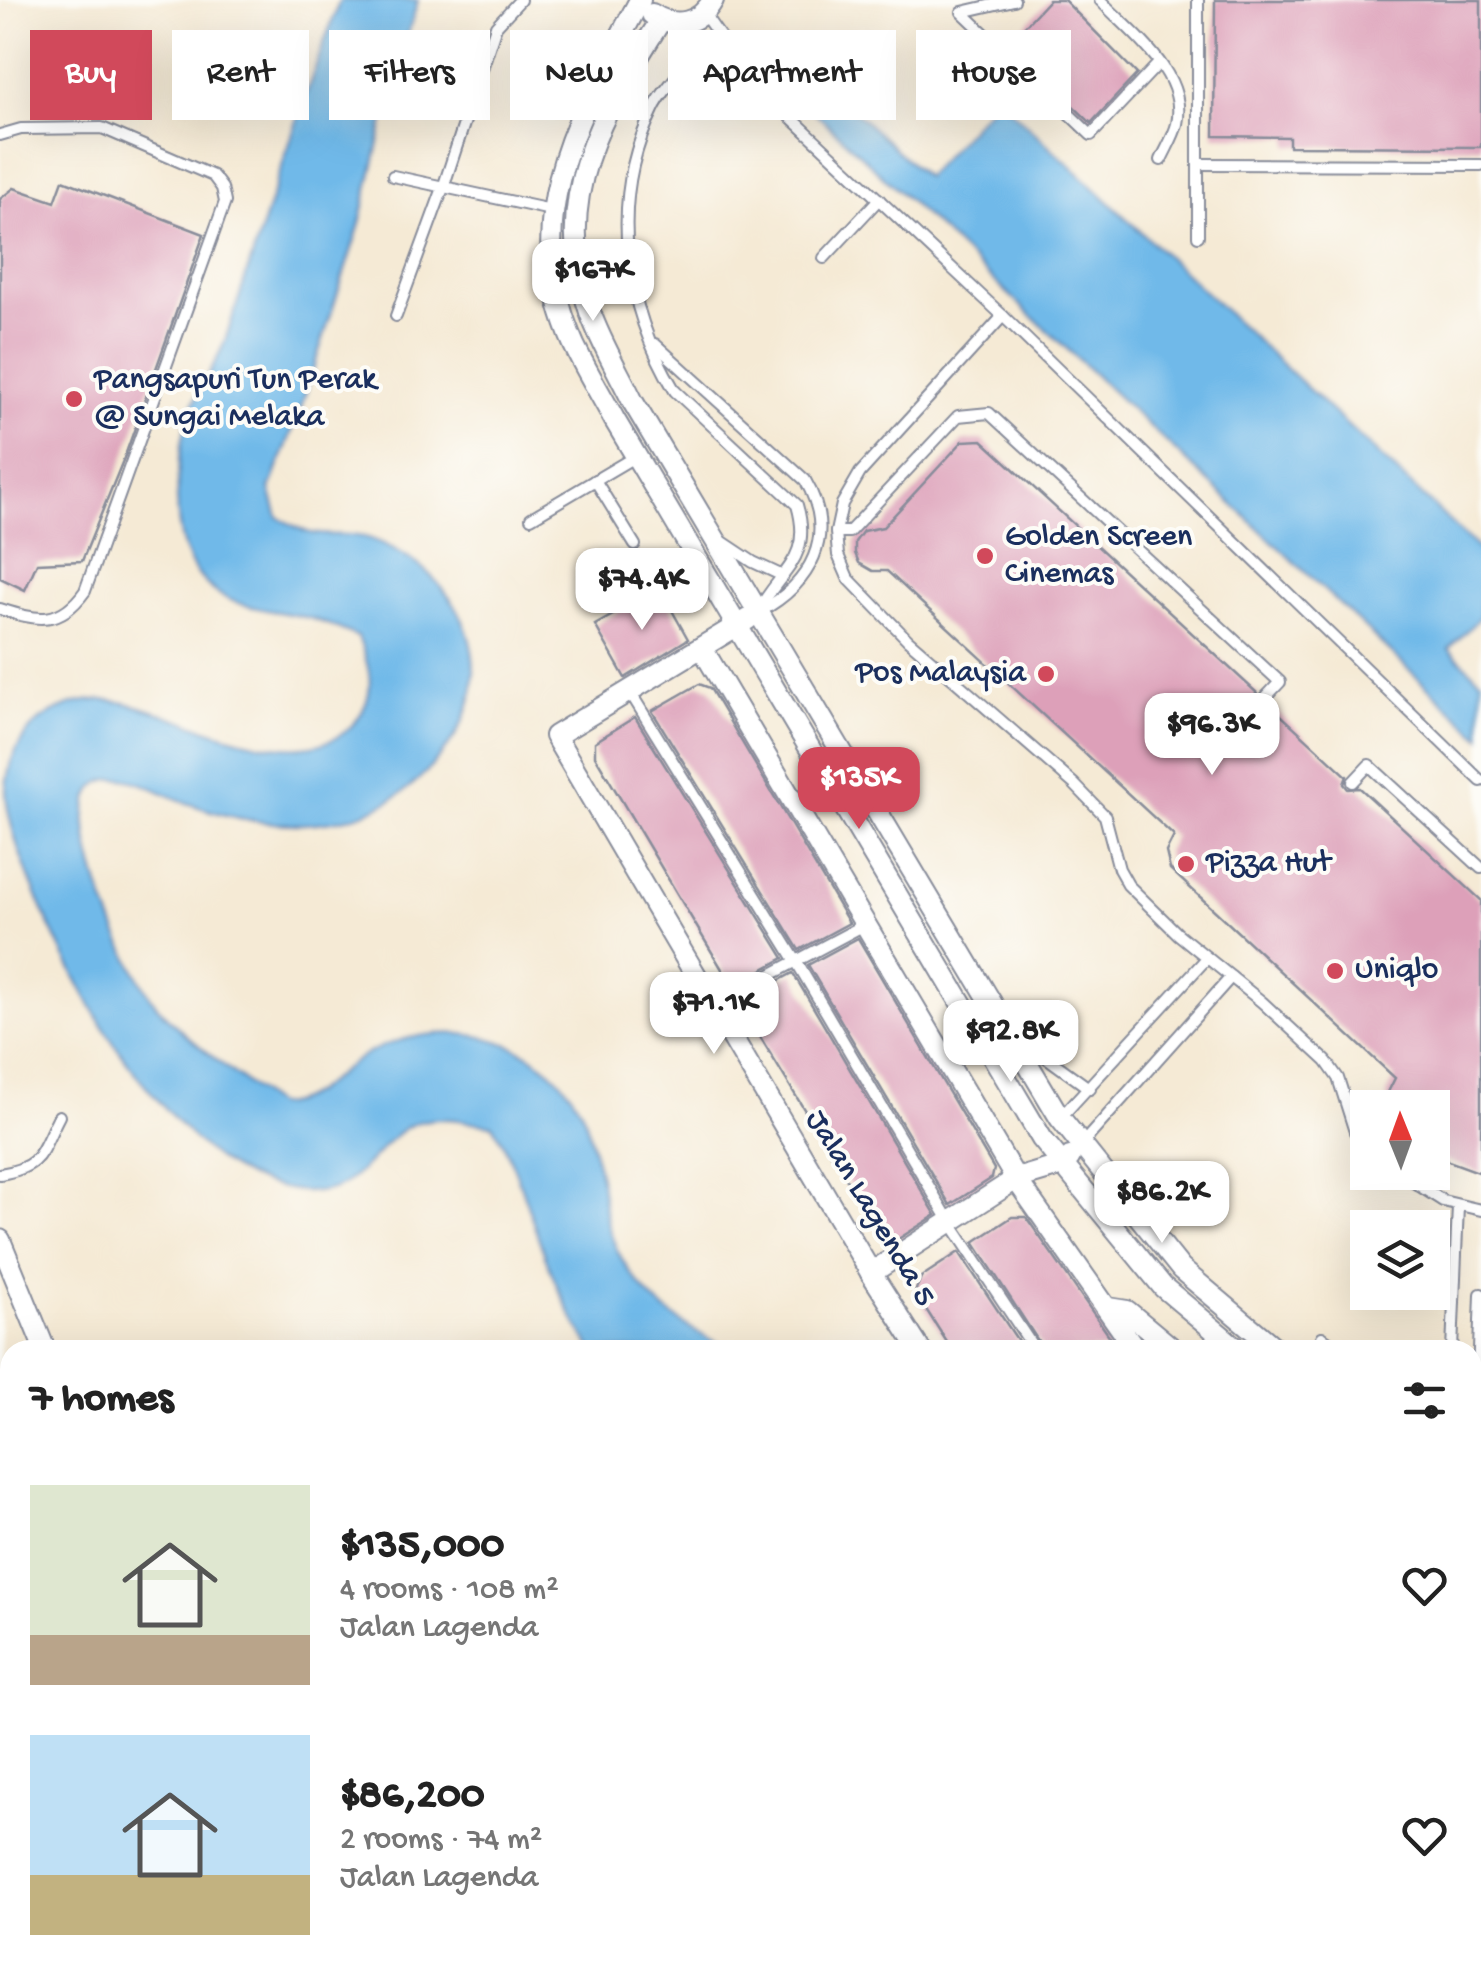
<!DOCTYPE html>
<html lang="en">
<head>
<meta charset="utf-8">
<style>
	:root { --surface:#fff; --page:#f6f6f6; --text:#222; --muted:#767676; --accent:#d1495b }
	body { margin:0; font-family:"Gochi Hand",sans-serif; background:var(--page); color:var(--text); height:100vh; display:flex; flex-direction:column; font-size:38px; white-space:nowrap }
	* { box-sizing:border-box; margin:0 }
	p { font-size:32px; color:var(--muted) }
	.icon { flex:none; width:55px; height:55px; fill:none; stroke:currentColor; stroke-width:2; stroke-linecap:round; stroke-linejoin:round }
	.map { position:relative; flex:1; overflow:hidden }
	.drawer { position:absolute; left:0px; top:1340px; width:1482px; height:642px; display:flex; flex-direction:column; background:var(--surface); border-radius:30px 30px 0 0; box-shadow:0 10px 40px #0002 }
	.drawer>* { flex:none }
	.top-card { position:absolute; left:30px; top:30px; width:1422px; height:90px; display:flex; gap:20px }
	.needle { width:65px; rotate:359deg }
	.fabs { position:absolute; left:1350px; top:1090px; display:grid; gap:20px }
	.fabs a { display:grid; place-items:center; width:100px; height:100px; border-radius:0px; background:var(--surface); box-shadow:0 10px 40px #0002; font-size:50px }
	.price { position:absolute; translate:-50% -85px; padding:0 22px; border-radius:20px; background:#fff; color:#222; font-size:32px; line-height:65px; filter:drop-shadow(0 2px 5px #0008) }
	.price::after { content:''; position:absolute; left:50%; top:60px; width:30px; height:22px; margin-left:-15px; background:inherit; clip-path:polygon(0 0,100% 0,50% 100%) }
	.price.active { background:var(--accent); color:#fff }
	ul { padding:0; list-style:none }
	li { display:flex; align-items:center; gap:30px; height:250px; padding:0 30px }
	li span { display:grid; place-items:center; flex:none; width:280px; height:200px; border-radius:0px; color:#555 }
	li>.icon { margin-inline-start:auto }
	span .icon { width:120px; height:120px; fill:#fffc; stroke-width:1 }
	li b { font-size:42px }
	h2 { display:flex; justify-content:space-between; align-items:center; height:120px; padding:0 30px; font-size:42px }
	.tag { padding:0 35px; border-radius:0px; background:var(--surface); box-shadow:0 10px 40px #0002; font-size:35px; line-height:90px }
	.tag.active { background:var(--accent); color:#fff }
	.map>svg:first-child { display:block }
</style>
</head>
<body>
<div class="map">
<svg width="1481" height="1981" viewBox="0 0 1481 1981">
	<defs>
		<pattern id="forest-firs" width="22" height="20" patternUnits="userSpaceOnUse" patternTransform="scale(2.5)"><rect width="22" height="20" fill="#6cbd89"/><path d="M5 1l3.5 6h-7zM16 11l3.5 6h-7z" fill="#589a73"/></pattern>
	</defs>
	<rect width="100%" height="100%" fill="#fdfcf7"/>
	<filter id="ink" filterUnits="userSpaceOnUse"><feTurbulence type="fractalNoise" baseFrequency=".01" numOctaves="2"/><feDisplacementMap in="SourceGraphic" scale="20" xChannelSelector="R" yChannelSelector="G"/><feConvolveMatrix kernelMatrix="1 2 1 2 8 2 1 2 1" color-interpolation-filters="sRGB"/></filter>
	<filter id="wash" filterUnits="userSpaceOnUse"><feTurbulence type="fractalNoise" baseFrequency=".0048" numOctaves="4" result="noise"/><feDisplacementMap in="SourceGraphic" scale="40" xChannelSelector="R" yChannelSelector="G"/><feGaussianBlur stdDeviation="2.25" result="paint"/><feColorMatrix in="noise" values="0 0 0 0 0 0 0 0 0 0 0 0 0 0 0 0 0 1.4 0 .05"/><feComposite in="paint" operator="in"/></filter>
	<g filter="url(#wash)">
		<rect width="100%" height="100%" fill="#f5ead5"/>
		<polygon fill="url(#forest-firs)" stroke="#447674" stroke-width="2.5" points="572,1973 1098,1972 1151,1981 553,1981"/>
		<g fill="#70b9e9" stroke="#4674a4" stroke-width="2.5">
			<path d="M340,0H418L393,84L359,227L301,407L270,489L278,517C288,522 300,531 311,533C331,537 353,532 371,539C429,560 474,611 474,673C474,713 453,745 426,772C362,839 267,832 187,803C163,795 126,769 101,782C52,807 134,986 164,1014C197,1047 238,1076 275,1105C311,1106 336,1071 366,1054C440,1015 536,1031 579,1106C589,1122 591,1146 597,1164C603,1186 603,1210 610,1232C629,1289 678,1326 732,1350H593C566,1312 549,1269 534,1225C522,1190 512,1156 493,1125C468,1122 436,1113 411,1125C377,1142 358,1193 314,1192C282,1191 248,1180 222,1162C188,1139 139,1080 115,1045C80,993 7,851 6,790C6,778 12,758 18,747C36,713 76,696 114,701C179,710 303,787 356,721C378,693 370,667 358,637C345,631 330,625 316,620C272,607 223,614 194,569C170,531 176,470 185,428C192,397 215,369 226,338C263,225 298,111 340,0Z"/>
			<polygon points="774,52 797,58 925,177 998,98 1481,551 1481,616 1449,649 1481,680 1481,737 776,76"/>
		</g>
		<g id="blocks">
			<g fill="#dda0b9">
				<polygon points="1049,0 1064,0 1137,74 1091,123 1008,44"/>
				<polygon points="1215,0 1481,0 1481,147 1289,146 1289,137 1214,136"/>
				<polygon points="63,180 204,234 126,453 82,561 37,563 25,590 0,578 0,199 14,188 55,202"/>
				<polygon points="982,440 1257,693 1255,701 1259,706 1270,705 1347,776 1344,784 1348,789 1360,788 1481,900 1481,1173 1432,1155 1432,1108 1388,1108 1387,1094 1395,1078 1170,869 1166,852 1174,836 887,571 873,571 859,563 855,553 855,542 863,531 883,527 963,441"/>
				<polygon points="660,589 688,639 625,678 595,625"/>
				<polygon points="699,684 710,688 849,923 799,950 652,711"/>
				<polygon points="635,717 784,958 732,986 595,756 595,742"/>
				<polygon points="858,938 994,1169 992,1178 950,1205 808,965"/>
				<polygon points="793,973 936,1215 895,1241 882,1238 739,1002"/>
				<polygon points="1012,1217 1026,1217 1119,1350 1044,1350 974,1242"/>
				<polygon points="959,1252 1024,1350 952,1350 915,1292 921,1277"/>
			</g>
		</g>
	</g>
	<g filter="url(#ink)">
		<use href="#blocks" fill-opacity="0" stroke="#888c9a" stroke-width="2.5"/>
		<g fill="none" stroke-linecap="round" stroke-linejoin="round">
			<defs>
				<g id="service">
					<polyline points="1014,0 962,12 1091,135 1159,63"/>
					<path d="M1100,0C1130,32 1188,73 1177,124C1174,136 1166,149 1161,160"/>
					<polyline points="704,14 749,78 1003,316 1481,781"/>
					<path d="M680,72C671,84 659,96 653,110C608,200 624,307 675,391L797,505C813,559 781,569 758,611"/>
					<path d="M0,135L21,129L102,128L213,176L222,188L225,202L85,591C60,626 38,621 0,609"/>
					<polyline points="1198,164 1481,165"/>
					<polyline points="393,176 551,210"/>
					<polyline points="1198,236 1198,0"/>
					<polyline points="824,258 879,199"/>
					<polyline points="396,316 443,188 496,26 520,0"/>
					<polyline points="1003,316 860,473 842,504 836,532 838,555 848,578 908,640 1074,784 1105,816 1119,869 1128,885 1178,934 1262,1002 1326,1061 1338,1078 1355,1132 1368,1147"/>
					<path d="M655,344L805,480C838,536 811,584 759,612"/>
					<polyline points="595,480 635,545"/>
					<polyline points="531,518 636,456"/>
					<polyline points="836,532 849,532 958,416 989,413 1280,682 1264,699"/>
					<polyline points="723,542 753,562 783,576"/>
					<polyline points="630,692 796,961 950,1222 1035,1350"/>
					<polyline points="1353,782 1369,765 1481,868"/>
					<polyline points="714,1005 866,924"/>
					<polyline points="1017,1036 1090,1089"/>
					<polyline points="1061,1117 1207,958"/>
					<polyline points="1082,1144 1231,977"/>
					<polyline points="1398,1172 1443,1201 1481,1210"/>
					<path d="M0,1174C43,1167 40,1152 59,1116"/>
					<polyline points="1322,1337 1341,1350"/>
					<polyline points="1452,1350 1458,1206"/>
					<polyline points="1472,1416 1477,1404 1481,1294"/>
					<polyline points="485,1972 491,1981"/>
				</g>
				<g id="minor">
					<path d="M640,0C580,113 516,215 574,345C586,370 601,395 614,419L1042,1139L1163,1287L1238,1350"/>
					<path d="M652,14C675,29 700,24 713,0"/>
					<path d="M661,20C601,115 550,197 590,312C601,343 619,373 633,402L1060,1118L1181,1269L1277,1350"/>
					<polyline points="748,619 555,736 871,1273 920,1350"/>
					<polyline points="702,648 1016,1179 1136,1350"/>
					<polyline points="0,1240 45,1350"/>
					<polyline points="871,1273 1016,1179 1063,1165 1070,1157"/>
					<polyline points="1108,1308 1127,1311 1174,1350"/>
					<polyline points="1472,1489 1481,1505"/>
					<polyline points="1472,1536 1481,1521"/>
					<polyline points="1472,1559 1481,1563"/>
					<polyline points="0,1865 10,1879"/>
					<polyline points="1423,1972 1427,1981"/>
					<polyline points="46,1981 56,1972"/>
					<polyline points="519,1981 540,1972"/>
				</g>
				<g id="primary">
					<polyline points="0,1792 10,1806"/>
					<polyline points="145,1972 153,1981"/>
				</g>
			</defs>
			<use href="#service" stroke="#888c9a" stroke-width="14"/>
			<use href="#minor" stroke="#888c9a" stroke-width="24"/>
			<use href="#primary" stroke="#888c9a" stroke-width="36"/>
			<use href="#service" stroke="#fff" stroke-width="10"/>
			<use href="#minor" stroke="#fff" stroke-width="20"/>
			<use href="#primary" stroke="#fff" stroke-width="32"/>
		</g>
	</g>
	<g fill="#d1495b" stroke="#fdfcf7" stroke-width="4">
		<circle cx="74" cy="399" r="10"/>
		<circle cx="985" cy="556" r="10"/>
		<circle cx="1046" cy="674" r="10"/>
		<circle cx="1186" cy="864" r="10"/>
		<circle cx="1335" cy="971" r="10"/>
	</g>
	<g text-anchor="middle" dominant-baseline="central" stroke-width="8" stroke-linejoin="round" paint-order="stroke">
		<g font-size="32" fill="#1b2f5e" stroke="#fdfcf7" text-anchor="start">
			<text x="94" y="381">Pangsapuri Tun Perak<tspan x="94" dy="37">@ Sungai Melaka</tspan></text>
			<text x="1005" y="538">Golden Screen<tspan x="1005" dy="37">Cinemas</tspan></text>
			<text x="1026" y="674" text-anchor="end">Pos Malaysia</text>
			<text x="1206" y="864">Pizza Hut</text>
			<text x="1355" y="971">Uniqlo</text>
		</g>
		<g font-size="32" fill="#1b2f5e" stroke="#fdfcf7">
			<text transform="translate(869 1209) rotate(59)">Jalan Lagenda 5</text>
		</g>
	</g>
</svg>
<div class="fabs">
<a><svg class="needle" viewBox="-14 -14 28 28"><path d="M0-13l5 13h-10z" fill="#e53935"/><path d="M0 13l5-13h-10z" fill="#767676"/></svg></a>
<a><svg class="icon" aria-label="layers" viewBox="0 0 24 24"><path d="M12 4l9 5-9 5-9-5zM3 14l9 5 9-5"/></svg></a>
</div>
<b class="price" style="left:593px;top:324px">$167K</b>
<b class="price" style="left:642px;top:633px">$74.4K</b>
<b class="price" style="left:1212px;top:778px">$96.3K</b>
<b class="price active" style="left:859px;top:832px">$135K</b>
<b class="price" style="left:714px;top:1057px">$71.1K</b>
<b class="price" style="left:1011px;top:1085px">$92.8K</b>
<b class="price" style="left:1162px;top:1246px">$86.2K</b>
<div class="top-card">
<a class="tag active">Buy</a>
<a class="tag">Rent</a>
<a class="tag">Filters</a>
<a class="tag">New</a>
<a class="tag">Apartment</a>
<a class="tag">House</a>
</div>
<section class="drawer">
<h2>7 homes<svg class="icon" aria-label="filters" viewBox="0 0 24 24"><path d="M4 7h16M4 17h16"/><circle cx="9" cy="7" r="2"/><circle cx="15" cy="17" r="2"/></svg></h2>
<ul>
<li><span style="background:linear-gradient(#dfe7d0 75%,#b9a48a 0)"><svg class="icon" aria-label="home" viewBox="0 0 24 24"><path d="M3 11l9-7 9 7M6 9v11h12V9"/></svg></span><div><b>$135,000</b><p>4 rooms · 108 m²</p><p>Jalan Lagenda</p></div><svg class="icon" aria-label="heart" viewBox="0 0 24 24"><path d="M12 20l-8-8c-3-5 5-10 8-4 3-6 11-1 8 4z"/></svg></li>
<li><span style="background:linear-gradient(#bfe0f5 70%,#c2b280 0)"><svg class="icon" aria-label="home" viewBox="0 0 24 24"><path d="M3 11l9-7 9 7M6 9v11h12V9"/></svg></span><div><b>$86,200</b><p>2 rooms · 74 m²</p><p>Jalan Lagenda</p></div><svg class="icon" aria-label="heart" viewBox="0 0 24 24"><path d="M12 20l-8-8c-3-5 5-10 8-4 3-6 11-1 8 4z"/></svg></li>
</ul>
</section>
</div>
</body>
</html>
